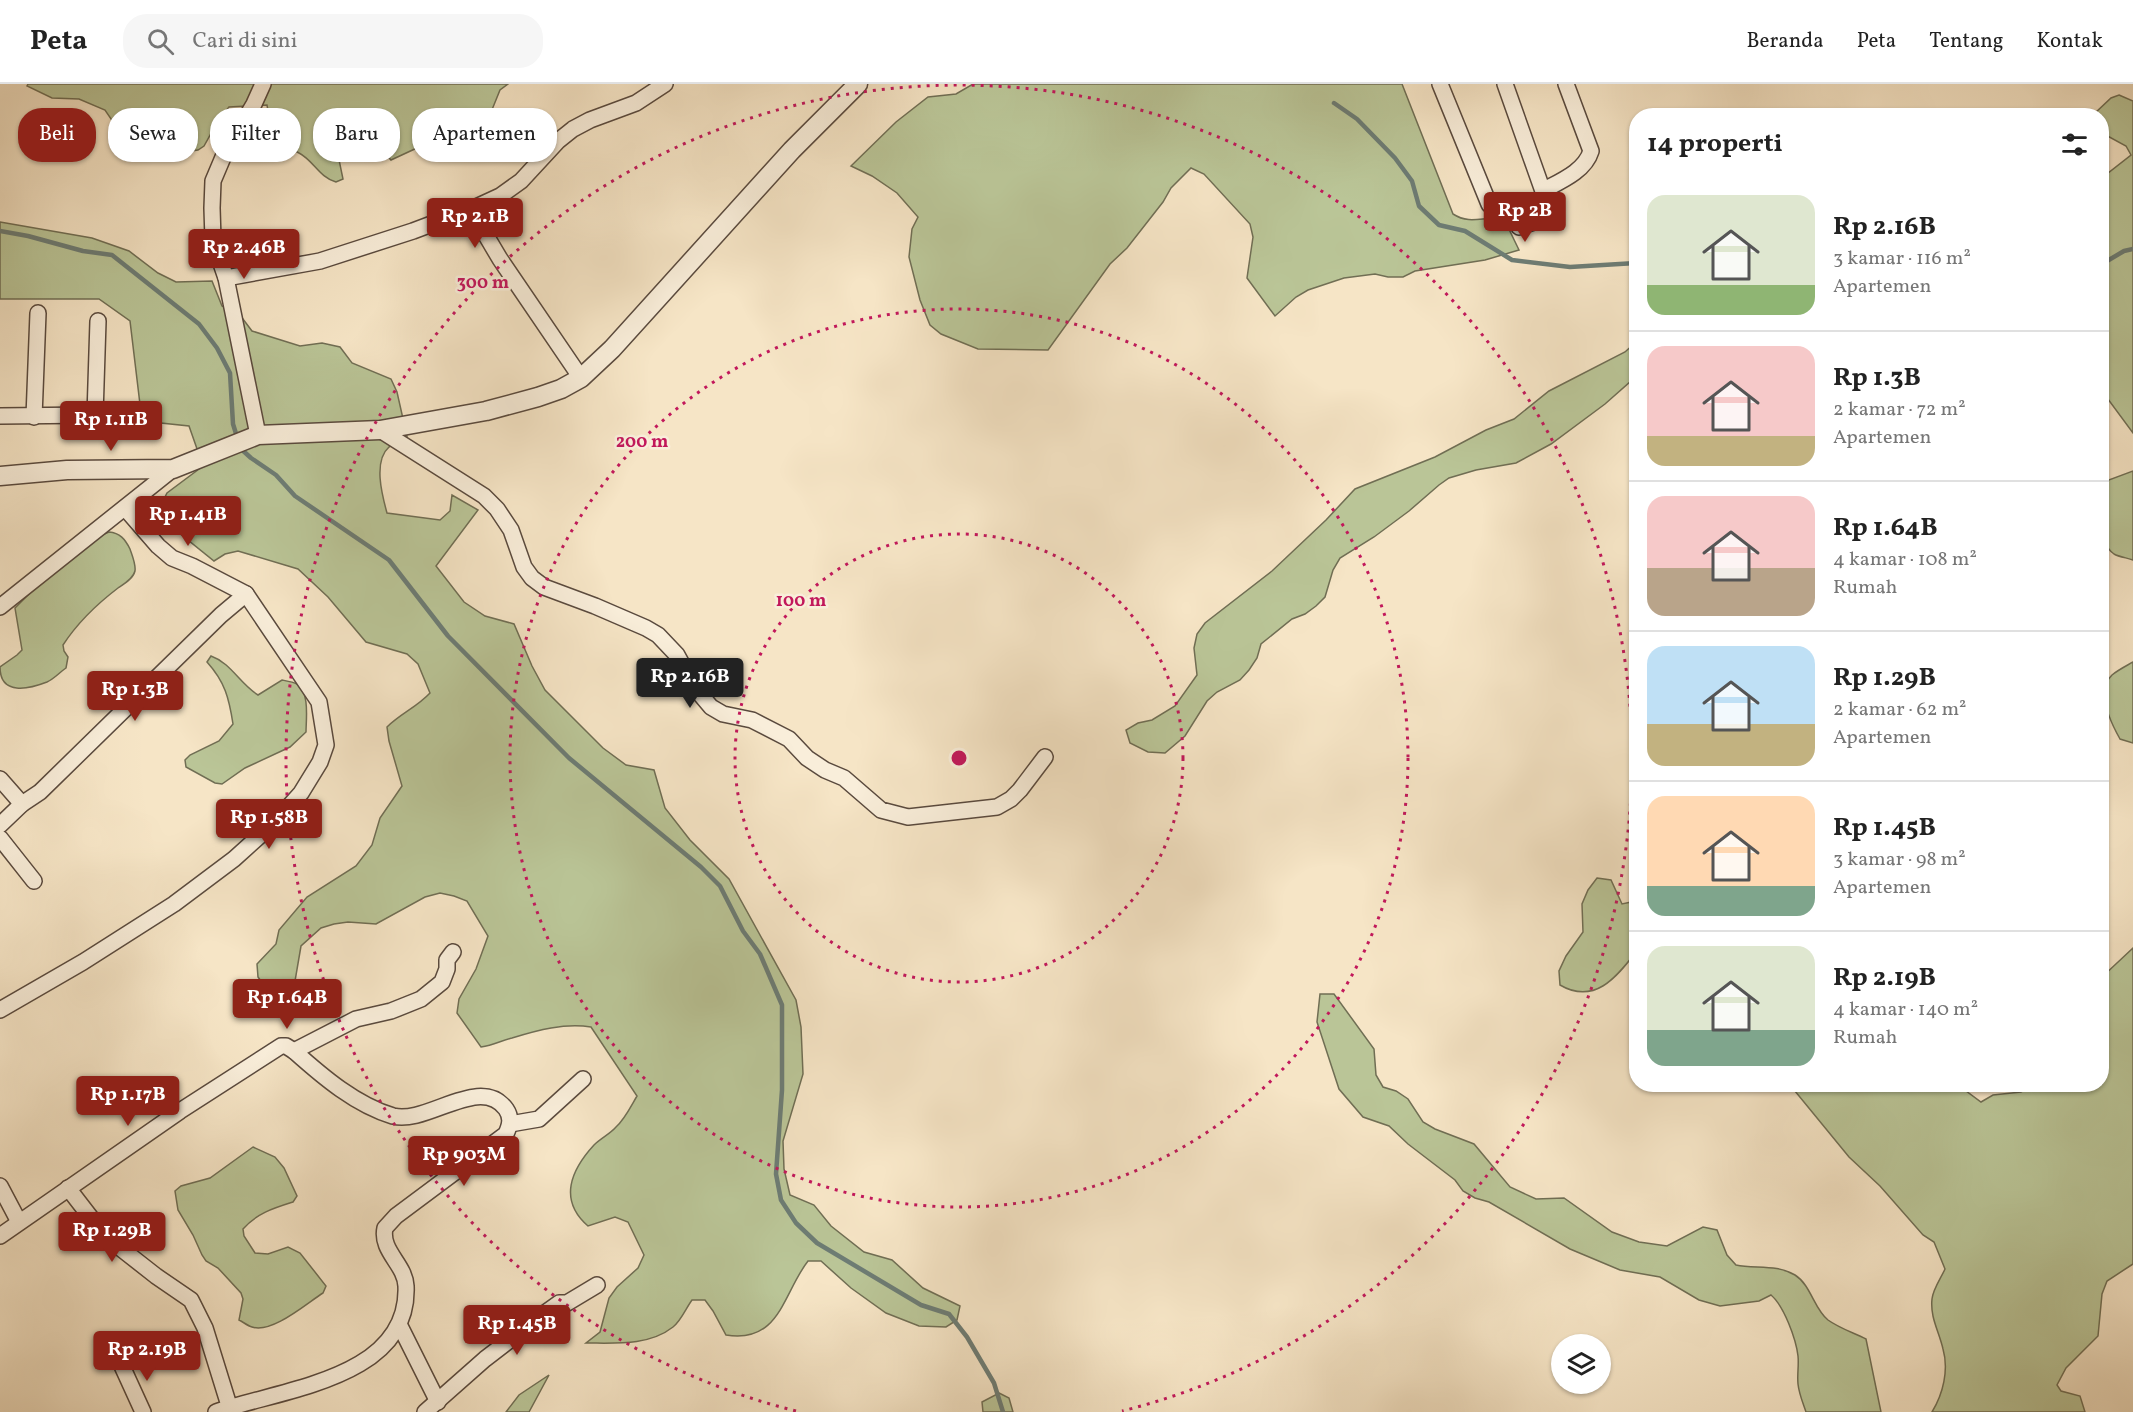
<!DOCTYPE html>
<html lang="id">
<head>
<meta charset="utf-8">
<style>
	:root { --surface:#fff; --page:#f6f6f6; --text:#222; --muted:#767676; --line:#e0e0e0; --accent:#8f2418 }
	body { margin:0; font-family:Vollkorn,serif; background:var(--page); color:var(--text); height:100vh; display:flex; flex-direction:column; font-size:22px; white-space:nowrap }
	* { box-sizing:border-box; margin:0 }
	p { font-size:20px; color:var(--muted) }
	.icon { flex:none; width:33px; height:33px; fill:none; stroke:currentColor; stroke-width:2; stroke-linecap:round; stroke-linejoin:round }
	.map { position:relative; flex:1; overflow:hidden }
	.side { position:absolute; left:1629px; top:24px; width:480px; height:984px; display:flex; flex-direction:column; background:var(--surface); border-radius:24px; box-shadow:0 2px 4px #0004 }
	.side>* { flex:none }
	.hud { position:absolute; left:18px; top:24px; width:570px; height:54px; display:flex; gap:12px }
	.controls { position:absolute; left:1551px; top:1250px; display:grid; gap:12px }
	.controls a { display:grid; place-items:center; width:60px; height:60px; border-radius:50%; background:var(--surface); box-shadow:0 2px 4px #0004; font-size:30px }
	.price { position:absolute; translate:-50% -51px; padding:0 14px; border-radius:6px; background:var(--accent); color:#fff; font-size:20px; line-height:39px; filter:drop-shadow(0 2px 3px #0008) }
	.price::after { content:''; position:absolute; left:50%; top:36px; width:18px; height:14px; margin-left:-9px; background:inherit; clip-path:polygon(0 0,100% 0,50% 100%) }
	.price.current { background:#222; color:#fff }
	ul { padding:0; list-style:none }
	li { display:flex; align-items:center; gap:18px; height:150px; padding:0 18px }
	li+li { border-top:2px solid var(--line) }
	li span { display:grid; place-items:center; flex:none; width:168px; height:120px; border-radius:18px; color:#555 }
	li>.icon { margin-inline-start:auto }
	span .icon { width:72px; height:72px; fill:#fffc; stroke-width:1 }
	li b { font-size:26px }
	h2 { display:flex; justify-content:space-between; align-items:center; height:72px; padding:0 18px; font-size:26px }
	.pill { padding:0 21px; border-radius:24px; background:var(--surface); box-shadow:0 2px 4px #0004; font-size:21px; line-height:54px }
	.pill.current { background:var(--accent); color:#fff }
	header { display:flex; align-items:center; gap:36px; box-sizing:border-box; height:84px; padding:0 30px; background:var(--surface); border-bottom:2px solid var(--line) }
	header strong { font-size:28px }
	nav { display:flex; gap:33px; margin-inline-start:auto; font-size:21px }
	.search { width:420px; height:54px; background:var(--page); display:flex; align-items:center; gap:15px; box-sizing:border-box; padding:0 21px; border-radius:24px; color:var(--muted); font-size:22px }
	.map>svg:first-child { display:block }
</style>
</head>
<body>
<header>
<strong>Peta</strong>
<div class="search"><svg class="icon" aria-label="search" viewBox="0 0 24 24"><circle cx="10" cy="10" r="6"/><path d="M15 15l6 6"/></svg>Cari di sini</div>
<nav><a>Beranda</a><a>Peta</a><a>Tentang</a><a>Kontak</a></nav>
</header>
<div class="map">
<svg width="2133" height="1328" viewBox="0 0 2133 1328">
	<rect width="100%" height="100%" fill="#f6e5c6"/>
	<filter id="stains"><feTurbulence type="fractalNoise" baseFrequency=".00333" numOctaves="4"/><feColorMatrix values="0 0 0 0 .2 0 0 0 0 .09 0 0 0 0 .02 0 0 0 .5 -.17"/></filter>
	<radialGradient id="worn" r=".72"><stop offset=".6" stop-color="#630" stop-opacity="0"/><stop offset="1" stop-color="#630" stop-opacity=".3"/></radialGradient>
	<g fill="#bac597" stroke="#706e54" stroke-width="1.5">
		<path d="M28,0H508L500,6L485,43L449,40L430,53L419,63L391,76L369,52L338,71L343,95L336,98C320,94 313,76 299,69C290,64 283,63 273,56L267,21L229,23L218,37L204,62L198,66L191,67L170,65L125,76L118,65L120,48L105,26L79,15L52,14L27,2Z"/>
		<path d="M973,0H1402L1453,130C1472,142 1484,131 1504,135L1519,166L1485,176L1415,187L1403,193H1388L1375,190L1344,194L1308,206L1296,213L1275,232L1247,194L1253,153L1250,140L1204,90L1191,84L1171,104L1163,118L1127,164L1110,180L1048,266L978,265L941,250L930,241L920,216L909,173L912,145L918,133L897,109L872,92L851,82L896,38L928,13L956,10Z"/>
		<polygon points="2119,11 2133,17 2133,349 2102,307 2102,91 2108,89 2131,71 2126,62 2102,49 2102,32 2073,31 2074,29 2095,29 2111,14"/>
		<path d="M0,138L92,154L129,167L158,189L176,198L212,197L222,222L240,231L252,247L300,262L322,259L340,263L352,279L391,295L397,308L408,357C402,359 394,360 389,363C373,377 382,411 387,429L440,436L450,427L452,411L478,426L436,482L464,518L485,532L514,540L532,582L545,606L603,664L626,681L654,686L665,724L690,756L729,795L796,916L801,943L803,990L783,1057L784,1085L790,1111L814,1121L831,1142L864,1168L892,1176L923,1204L960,1222L957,1236L946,1243L919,1242L886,1229L851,1204L821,1177H808C783,1209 780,1260 726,1251L713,1227L705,1216H692C686,1224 681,1237 673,1243C649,1262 615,1259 586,1259L600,1248L609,1214L617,1203L638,1184L644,1171L628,1138L615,1133L588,1142C558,1116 571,1086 594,1061C601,1054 610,1050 616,1043C625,1035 631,1022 637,1012L591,943C564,939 538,946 512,954C500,957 494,961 481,963L457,929L459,915L476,885L488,852L467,817L454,812L440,809L425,813L376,840L348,838L334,840L321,844L301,862L294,903L281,907L266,904L258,893L257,880L276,860L279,846L307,813L356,782L372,761L380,734L402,702L389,657L387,643C400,630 417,623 430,609L418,580L407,570L366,558L328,513L298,485L238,467L225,470L214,477L162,435L161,421L167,409L203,382L189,342L142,337L130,237L99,215H0Z"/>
		<polygon points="1636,258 1636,295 1630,298 1605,320 1551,360 1516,379 1476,386 1449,394 1439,401 1409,427 1374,453 1340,474 1333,486 1325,513 1316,522 1305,530 1292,535 1261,560 1257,574 1249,586 1240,596 1217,608 1207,617 1185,652 1165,669 1148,668 1130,659 1126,646 1138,639 1152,636 1175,622 1197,591 1194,564 1197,550 1205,539 1272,487 1326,436 1355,405 1435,373 1486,346 1514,335 1549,307 1625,268"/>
		<path d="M2133,387V476C2128,474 2119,473 2114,470C2096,458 2100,415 2106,397Z"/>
		<path d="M109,448C120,449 125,455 130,465C132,471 136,480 135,487C133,495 124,500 118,504C97,520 78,538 63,561L64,567L68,573L66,584C60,588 54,595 47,598C29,605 0,612 0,583L17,571L22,566L15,524L39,500L102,451Z"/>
		<path d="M211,572C231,579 240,600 258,611L282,596C287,597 293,598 297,600C310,609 306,635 306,648L290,663L245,684L222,700L215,699L186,683L185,676L190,671L219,657L233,640C229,614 225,598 207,578Z"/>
		<path d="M2133,578V659L2120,655C2111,639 2095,607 2112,591C2118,586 2126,582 2133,578Z"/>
		<path d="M1597,794L1611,796L1622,820L1636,817V868C1616,894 1594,921 1560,901L1559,887L1566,872L1583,848L1582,820L1588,806Z"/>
		<path d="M2133,864V1180L2107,1197L2102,1210L2098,1252L2066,1284L2057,1301L2061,1307L2080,1312L2085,1328H1932C1943,1310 1949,1286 1943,1265C1939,1247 1930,1234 1932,1215C1933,1205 1941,1194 1945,1185L1934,1158L1923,1151L1880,1102L1849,1073L1790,1001H1958L1981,1018L1993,1011L2021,1008L2033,1001L2102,1000V893Z"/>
		<path d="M1320,910H1334L1374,965L1376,991L1383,1003L1396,1007L1408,1015L1423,1038L1435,1045L1474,1060L1510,1103L1536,1115L1564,1114L1612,1148L1639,1158L1667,1162L1703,1143L1717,1146L1727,1171L1736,1181C1755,1185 1777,1180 1795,1191C1811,1201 1814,1225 1828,1236C1839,1244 1854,1249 1866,1255L1881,1328H1806C1803,1319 1799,1310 1798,1300C1797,1291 1799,1281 1798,1272C1796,1255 1784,1222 1771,1211L1759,1217L1720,1222L1699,1216L1660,1193L1620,1186L1570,1165L1489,1118L1475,1114L1463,1107L1455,1096L1408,1060L1389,1042L1363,1033L1339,1005L1317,938Z"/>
		<path d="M253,1063L275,1073L284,1084L297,1112L293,1118C274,1124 257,1129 243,1145L244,1152L255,1169L268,1170L288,1163L300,1169L326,1202L323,1209C307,1219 272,1250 252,1243C248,1242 243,1238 239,1236L243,1215L241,1209L218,1184L206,1177L202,1171L193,1151L178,1126L175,1107L181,1102L210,1094Z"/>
		<polygon points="549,1291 529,1328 506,1328 519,1311"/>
		<polygon points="999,1309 1009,1314 1013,1328 983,1328 982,1318"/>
	</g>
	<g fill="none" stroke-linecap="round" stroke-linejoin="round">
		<g stroke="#6d7c74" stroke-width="4.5">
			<polyline points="1334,19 1357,35 1395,74 1412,97 1419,122 1439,141 1465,147 1512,176 1570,183 1636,179"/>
			<polyline points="0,147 28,152 83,167 112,171 199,240 217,264 230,289 233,340 238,356"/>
			<polyline points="2102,180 2124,167 2133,165"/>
			<polyline points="240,364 251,374 276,391 295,412 389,476 448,552 569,674 701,783 720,802 743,847 760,870 782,921 782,1006 776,1090 781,1116 796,1139 817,1159 921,1221 949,1230 967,1253 994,1299 1003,1328"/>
		</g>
		<defs>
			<g id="minor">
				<polyline points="1440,0 1489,120 1506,119 1509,121 1519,143 1546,134 1550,127 1505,0"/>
				<path d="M1544,106C1561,97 1585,87 1591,67L1566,0"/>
				<polyline points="474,124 484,148 500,175 581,294"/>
				<polyline points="226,194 320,177 413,147 474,124 500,112 521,97 558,57 573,45 590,36 636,19 665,0"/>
				<polyline points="0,332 95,331 98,237"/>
				<polyline points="34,333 38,229"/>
				<polyline points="380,346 484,412 497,425 511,446 524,483 532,494 544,503 595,522 646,544 658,551 677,571 695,604 711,623 723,630 752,636 789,655 807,674 825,686 844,694 881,726 908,733 997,723 1011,715 1020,706 1045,673"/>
				<polyline points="258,351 226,194 213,156 212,124 213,97 224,71 254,20 263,0"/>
				<polyline points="0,523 173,385"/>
				<polyline points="0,695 22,720"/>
				<polyline points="0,741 22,720 40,708 221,531 246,510"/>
				<polyline points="0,754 34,797"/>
				<polyline points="0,926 83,878 174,820 234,775 274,739 301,709 320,678 326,661 319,618 246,510 192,482 172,474 158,462 125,424"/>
				<polyline points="294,967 356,935 391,927 421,915 442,898 447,885 447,876 453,868"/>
				<polyline points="510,1040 539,1035 583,995"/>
				<polyline points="0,1102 19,1138"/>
				<polyline points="68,1104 105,1152 156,1192 191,1216 205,1244 231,1328"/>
				<path d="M0,1152L180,1027L281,962H286L294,967C323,993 356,1021 393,1032C427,1041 480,990 506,1025C512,1034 510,1041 506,1050L396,1132L385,1144C380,1167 405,1180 406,1202C410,1295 281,1305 216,1328"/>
				<polyline points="400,1242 438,1318"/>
				<polyline points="122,1282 143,1328"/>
				<polyline points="425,1328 485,1275 545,1229 559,1219 567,1219 597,1201"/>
			</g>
			<polyline id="tertiary" points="0,392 67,386 173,385 258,351 380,346 486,327 538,313 561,305 581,294 612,265 792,66 858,0"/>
		</defs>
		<use href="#minor" stroke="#5a4a3e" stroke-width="18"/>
		<use href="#tertiary" stroke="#5a4a3e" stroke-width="21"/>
		<use href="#minor" stroke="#f9eeda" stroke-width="15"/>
		<use href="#tertiary" stroke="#f9eeda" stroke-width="18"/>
	</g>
	<g fill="none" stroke="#c2185b" stroke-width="3" stroke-dasharray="3 6">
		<circle cx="959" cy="674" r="224"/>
		<circle cx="959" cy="674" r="449"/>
		<path d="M796 1327A673 673 0 1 1 1122 1327"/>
	</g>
	<circle cx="959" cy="674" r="9" fill="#c2185b" stroke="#f9eeda" stroke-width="3"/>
	<g font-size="18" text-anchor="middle" font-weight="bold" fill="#c2185b" stroke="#f9eeda" stroke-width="5" stroke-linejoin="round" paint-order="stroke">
		<text x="483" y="204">300 m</text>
		<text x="642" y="363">200 m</text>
		<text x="801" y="522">100 m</text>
	</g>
	<rect width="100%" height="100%" filter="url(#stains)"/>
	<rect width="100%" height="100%" fill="url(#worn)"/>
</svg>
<div class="controls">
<a><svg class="icon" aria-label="layers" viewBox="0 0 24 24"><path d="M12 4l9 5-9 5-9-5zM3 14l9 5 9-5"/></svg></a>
</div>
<b class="price" style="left:1525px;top:159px">Rp 2B</b>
<b class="price" style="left:475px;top:165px">Rp 2.1B</b>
<b class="price" style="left:244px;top:196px">Rp 2.46B</b>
<b class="price" style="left:111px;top:368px">Rp 1.11B</b>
<b class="price" style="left:188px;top:463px">Rp 1.41B</b>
<b class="price current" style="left:690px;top:625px">Rp 2.16B</b>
<b class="price" style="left:135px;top:638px">Rp 1.3B</b>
<b class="price" style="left:269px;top:766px">Rp 1.58B</b>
<b class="price" style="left:287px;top:946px">Rp 1.64B</b>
<b class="price" style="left:128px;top:1043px">Rp 1.17B</b>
<b class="price" style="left:464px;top:1103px">Rp 903M</b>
<b class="price" style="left:112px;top:1179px">Rp 1.29B</b>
<b class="price" style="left:517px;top:1272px">Rp 1.45B</b>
<b class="price" style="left:147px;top:1298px">Rp 2.19B</b>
<div class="hud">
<a class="pill current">Beli</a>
<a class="pill">Sewa</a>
<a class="pill">Filter</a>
<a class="pill">Baru</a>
<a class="pill">Apartemen</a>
</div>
<section class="side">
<h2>14 properti<svg class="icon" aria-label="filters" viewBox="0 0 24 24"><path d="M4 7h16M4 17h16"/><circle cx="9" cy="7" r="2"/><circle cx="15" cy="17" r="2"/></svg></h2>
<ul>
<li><span style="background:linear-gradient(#dfe7d0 75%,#8fb573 0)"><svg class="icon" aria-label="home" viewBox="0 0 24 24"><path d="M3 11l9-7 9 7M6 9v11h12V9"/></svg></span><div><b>Rp 2.16B</b><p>3 kamar · 116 m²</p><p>Apartemen</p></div></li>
<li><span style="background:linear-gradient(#f6c9c9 75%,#c2b280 0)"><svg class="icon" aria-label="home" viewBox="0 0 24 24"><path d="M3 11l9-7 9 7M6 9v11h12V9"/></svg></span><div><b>Rp 1.3B</b><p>2 kamar · 72 m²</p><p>Apartemen</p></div></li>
<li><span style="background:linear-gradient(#f6c9c9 60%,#b9a48a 0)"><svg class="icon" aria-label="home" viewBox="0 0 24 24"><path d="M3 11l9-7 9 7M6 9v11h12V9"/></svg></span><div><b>Rp 1.64B</b><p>4 kamar · 108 m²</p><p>Rumah</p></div></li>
<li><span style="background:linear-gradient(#bfe0f5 65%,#c2b280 0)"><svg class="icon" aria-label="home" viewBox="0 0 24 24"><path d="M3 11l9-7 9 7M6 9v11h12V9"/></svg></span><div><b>Rp 1.29B</b><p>2 kamar · 62 m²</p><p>Apartemen</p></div></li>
<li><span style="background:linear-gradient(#ffd9b3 75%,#7fa58c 0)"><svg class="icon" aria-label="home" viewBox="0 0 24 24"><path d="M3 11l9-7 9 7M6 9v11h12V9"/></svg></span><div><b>Rp 1.45B</b><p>3 kamar · 98 m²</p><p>Apartemen</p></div></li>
<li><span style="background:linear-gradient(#dfe7d0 70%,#7fa58c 0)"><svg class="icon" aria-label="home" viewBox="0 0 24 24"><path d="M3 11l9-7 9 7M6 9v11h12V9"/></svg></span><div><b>Rp 2.19B</b><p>4 kamar · 140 m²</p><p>Rumah</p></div></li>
</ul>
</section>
</div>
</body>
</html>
